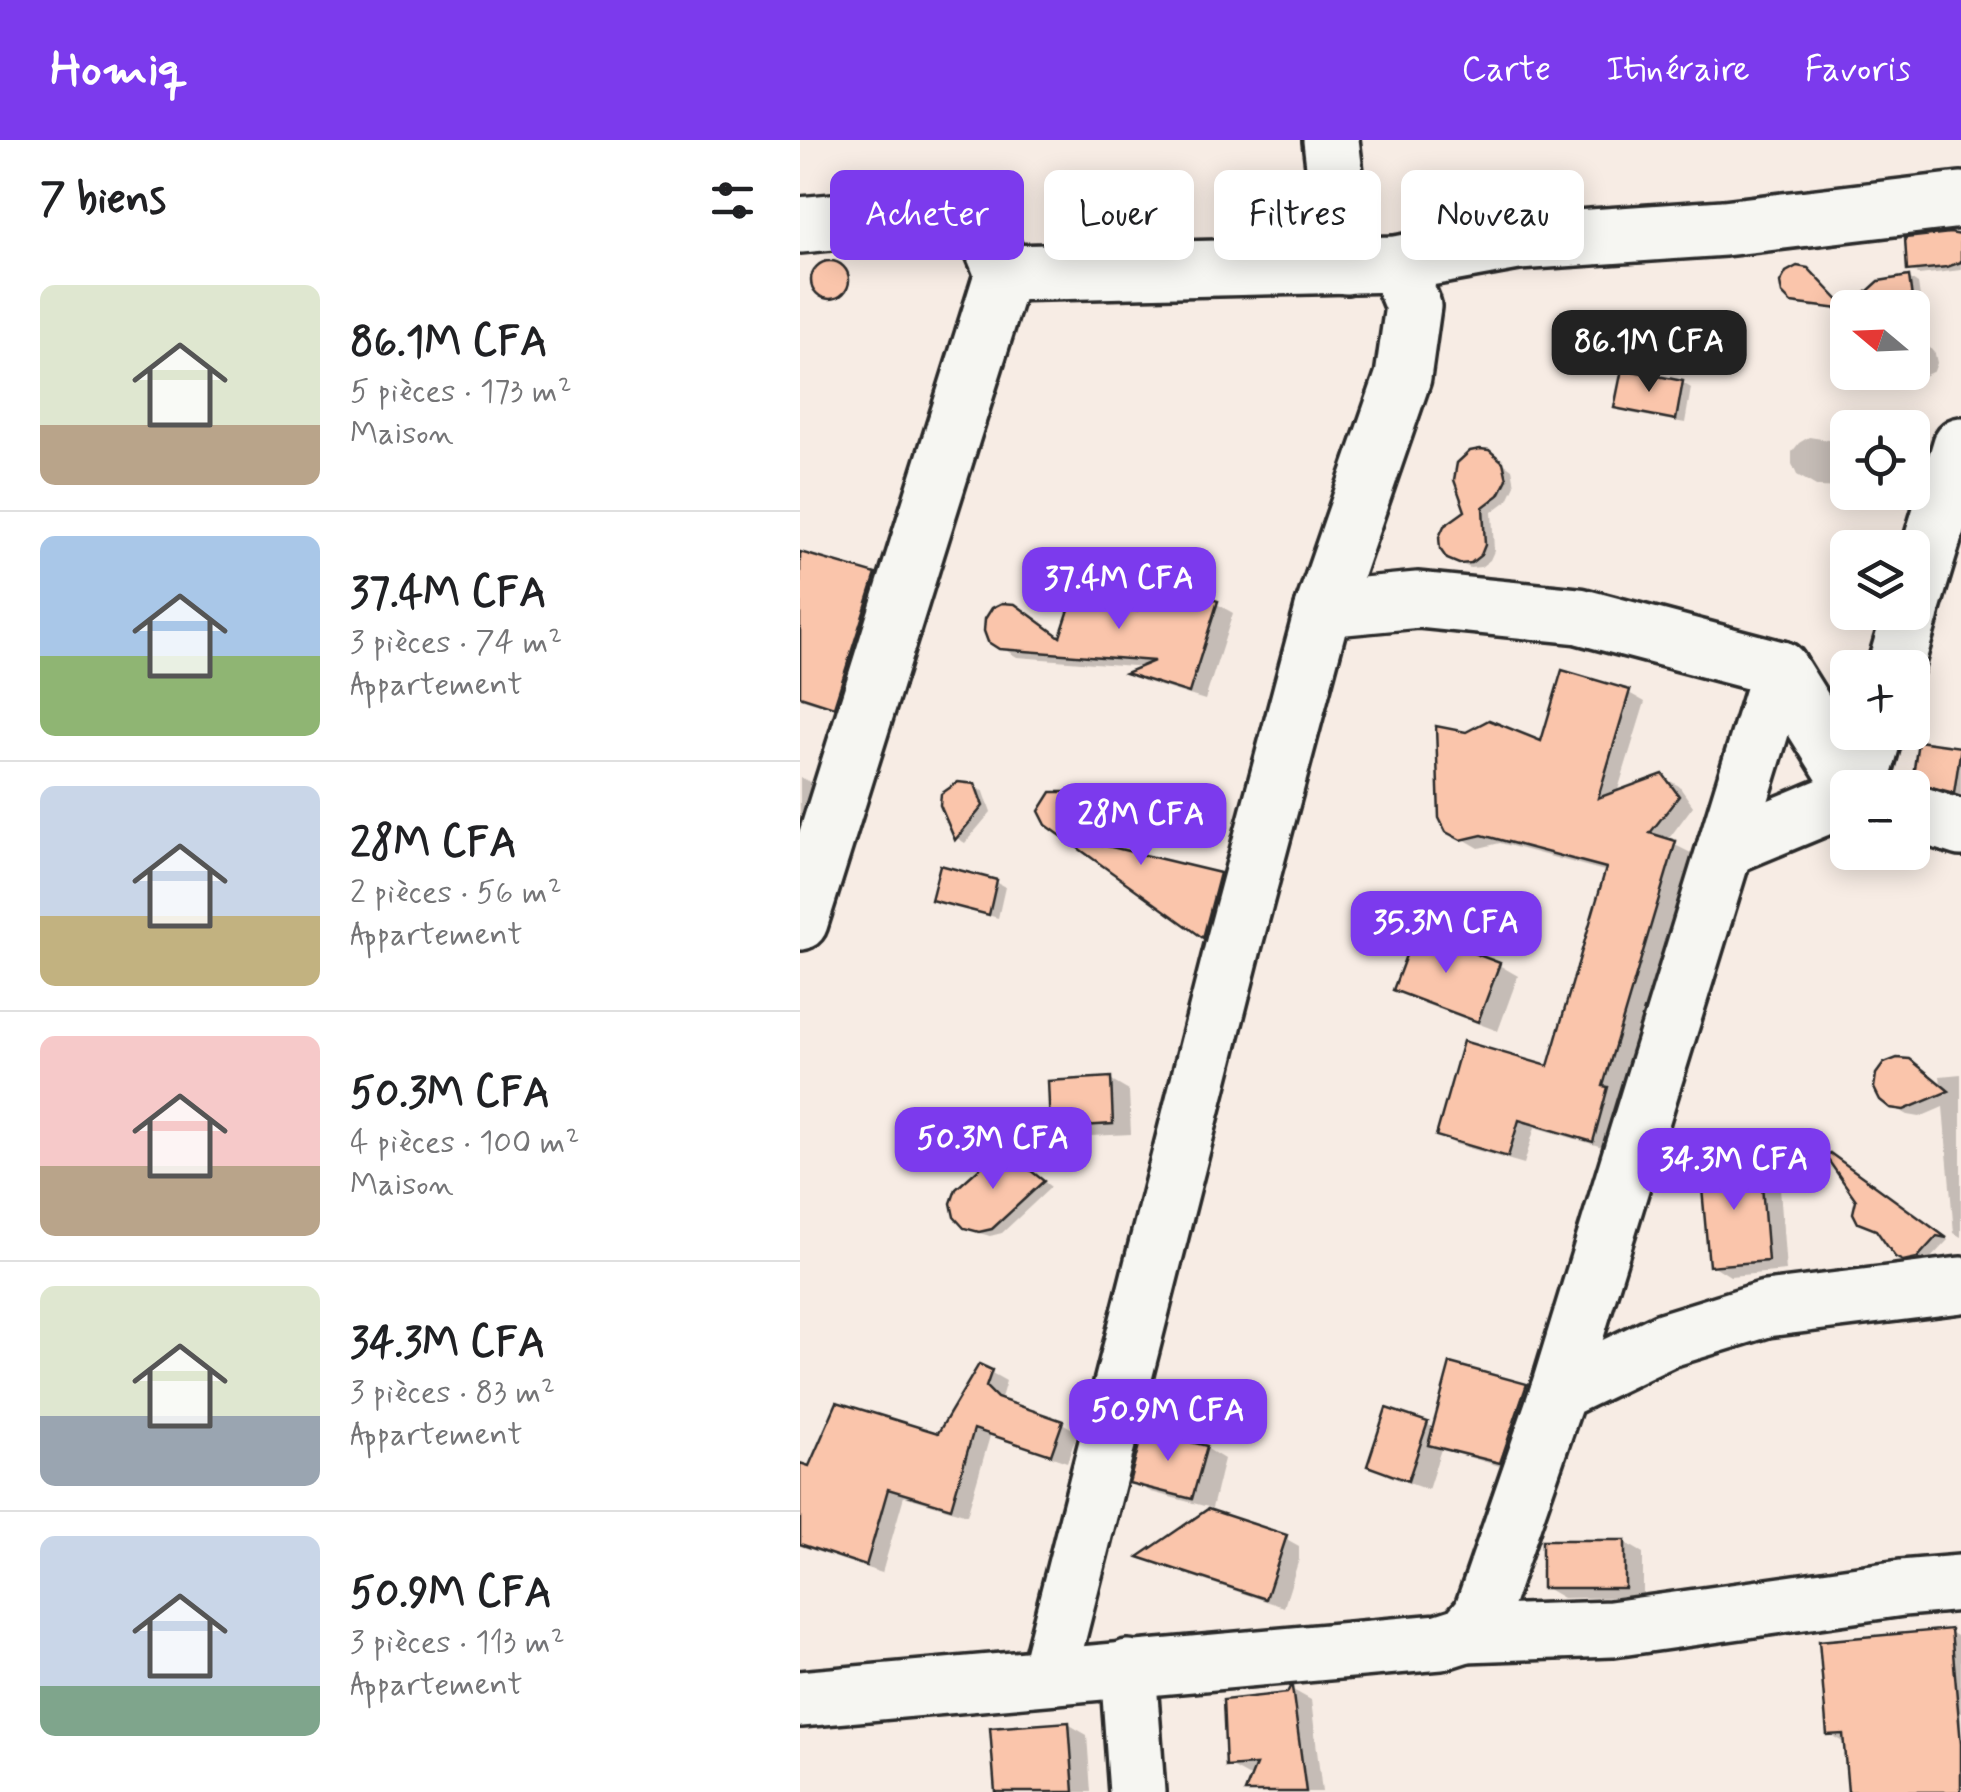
<!DOCTYPE html>
<html lang="fr">
<head>
<meta charset="utf-8">
<style>
	:root { --surface:#fff; --page:#f2f2f2; --text:#202124; --muted:#757577; --line:#e0e0e0; --accent:#7c3aed }
	body { margin:0; font-family:Mynerve,sans-serif; background:var(--page); color:var(--text); height:100vh; display:flex; flex-direction:column; font-size:38px; white-space:nowrap }
	* { box-sizing:border-box; margin:0 }
	p { font-size:32px; color:var(--muted) }
	.icon { flex:none; width:55px; height:55px; fill:none; stroke:currentColor; stroke-width:2; stroke-linecap:round; stroke-linejoin:round }
	.map { position:relative; flex:1; overflow:hidden }
	.side { display:flex; flex-direction:column; background:var(--surface); width:800px }
	.side>* { flex:none }
	.hud { position:absolute; left:30px; top:30px; width:950px; height:90px; display:flex; gap:20px }
	.needle { width:65px; rotate:289deg }
	.buttons { position:absolute; left:1030px; top:150px; display:grid; gap:20px }
	.buttons a { display:grid; place-items:center; width:100px; height:100px; border-radius:15px; background:var(--surface); box-shadow:0 5px 25px #0003; font-size:50px }
	.price { position:absolute; translate:-50% -85px; padding:0 22px; border-radius:20px; background:var(--accent); color:#fff; font-size:32px; line-height:65px; filter:drop-shadow(0 2px 5px #0008) }
	.price::after { content:''; position:absolute; left:50%; top:60px; width:30px; height:22px; margin-left:-15px; background:inherit; clip-path:polygon(0 0,100% 0,50% 100%) }
	.price.on { background:#222; color:#fff }
	ul { padding:0; list-style:none }
	li { display:flex; align-items:center; gap:30px; height:250px; padding:0 40px }
	li+li { border-top:2px solid var(--line) }
	li span { display:grid; place-items:center; flex:none; width:280px; height:200px; border-radius:15px; color:#555 }
	li>.icon { margin-inline-start:auto }
	span .icon { width:120px; height:120px; fill:#fffc; stroke-width:1 }
	li b { font-size:42px }
	h2 { display:flex; justify-content:space-between; align-items:center; height:120px; padding:0 40px; font-size:42px }
	.tag { padding:0 35px; border-radius:15px; background:var(--surface); box-shadow:0 5px 25px #0003; font-size:35px; line-height:90px }
	.tag.on { background:var(--accent); color:#fff }
	header { display:flex; align-items:center; gap:60px; box-sizing:border-box; height:140px; padding:0 50px; background:var(--accent); color:#fff }
	header strong { font-size:48px }
	nav { display:flex; gap:55px; margin-inline-start:auto; font-size:35px }
	main { display:flex; flex:1; min-height:0 }
	.map>svg:first-child { display:block }
</style>
</head>
<body>
<header>
<strong>Homiq</strong>
<nav><a>Carte</a><a>Itinéraire</a><a>Favoris</a></nav>
</header>
<main>
<section class="side">
<h2>7 biens<svg class="icon" aria-label="filters" viewBox="0 0 24 24"><path d="M4 7h16M4 17h16"/><circle cx="9" cy="7" r="2"/><circle cx="15" cy="17" r="2"/></svg></h2>
<ul>
<li><span style="background:linear-gradient(#dfe7d0 70%,#b9a48a 0)"><svg class="icon" aria-label="home" viewBox="0 0 24 24"><path d="M3 11l9-7 9 7M6 9v11h12V9"/></svg></span><div><b>86.1M CFA</b><p>5 pièces · 173 m²</p><p>Maison</p></div></li>
<li><span style="background:linear-gradient(#a9c7e8 60%,#8fb573 0)"><svg class="icon" aria-label="home" viewBox="0 0 24 24"><path d="M3 11l9-7 9 7M6 9v11h12V9"/></svg></span><div><b>37.4M CFA</b><p>3 pièces · 74 m²</p><p>Appartement</p></div></li>
<li><span style="background:linear-gradient(#c9d6e8 65%,#c2b280 0)"><svg class="icon" aria-label="home" viewBox="0 0 24 24"><path d="M3 11l9-7 9 7M6 9v11h12V9"/></svg></span><div><b>28M CFA</b><p>2 pièces · 56 m²</p><p>Appartement</p></div></li>
<li><span style="background:linear-gradient(#f6c9c9 65%,#b9a48a 0)"><svg class="icon" aria-label="home" viewBox="0 0 24 24"><path d="M3 11l9-7 9 7M6 9v11h12V9"/></svg></span><div><b>50.3M CFA</b><p>4 pièces · 100 m²</p><p>Maison</p></div></li>
<li><span style="background:linear-gradient(#dfe7d0 65%,#9aa5b1 0)"><svg class="icon" aria-label="home" viewBox="0 0 24 24"><path d="M3 11l9-7 9 7M6 9v11h12V9"/></svg></span><div><b>34.3M CFA</b><p>3 pièces · 83 m²</p><p>Appartement</p></div></li>
<li><span style="background:linear-gradient(#c9d6e8 75%,#7fa58c 0)"><svg class="icon" aria-label="home" viewBox="0 0 24 24"><path d="M3 11l9-7 9 7M6 9v11h12V9"/></svg></span><div><b>50.9M CFA</b><p>3 pièces · 113 m²</p><p>Appartement</p></div></li>
</ul>
</section>
<div class="map">
<svg width="1161" height="1652" viewBox="0 0 1161 1652">
	<rect width="100%" height="100%" fill="#f7ece4"/>
	<filter id="ink" filterUnits="userSpaceOnUse"><feTurbulence type="fractalNoise" baseFrequency=".01" numOctaves="2"/><feDisplacementMap in="SourceGraphic" scale="20" xChannelSelector="R" yChannelSelector="G"/><feConvolveMatrix kernelMatrix="1 2 1 2 8 2 1 2 1" color-interpolation-filters="sRGB"/></filter>
	<g filter="url(#ink)">
		<g fill="#0003">
			<polygon points="354,48 378,64 382,80 374,96 353,102 336,94 325,82 322,67 325,60 338,49"/>
			<polygon points="1161,98 1161,130 1119,135 1110,130"/>
			<polygon points="1008,131 1018,136 1036,156 1013,168 992,161"/>
			<polygon points="1109,138 1118,144 1122,171 1115,190 1135,214 1137,223 1134,231 1118,239 1104,232 1112,232 1112,168"/>
			<polygon points="883,243 891,248 885,283 829,273 820,267"/>
			<polygon points="1009,297 1048,303 1048,348 1018,347 997,335 992,324 992,312 999,303"/>
			<polygon points="698,319 712,329 715,345 708,360 692,372 694,411 690,420 681,427 670,428 659,423 668,372"/>
			<polygon points="1055,352 1095,352 1093,362"/>
			<polygon points="0,414 75,437 91,446 51,574 0,558"/>
			<polygon points="349,442 417,464 433,473 405,560 344,541 331,533 346,527 217,517 190,501 262,499 339,474"/>
			<polygon points="829,553 845,562 817,653 863,637 879,646 893,666 867,701 891,713 819,956 823,959 809,1009 735,987 724,1024 655,1004 639,995 750,929 808,732 700,703 679,708 648,690 743,604"/>
			<polygon points="1120,604 1161,610 1161,655 1115,640"/>
			<polygon points="0,637 27,650 0,742"/>
			<polygon points="174,646 184,652 191,672 165,703 157,698 142,664"/>
			<polygon points="267,655 293,671 297,678 294,705 419,735 435,745 420,804 248,683"/>
			<polygon points="196,742 205,747 198,778 134,759"/>
			<polygon points="616,794 699,825 718,836 698,891 615,860 596,849"/>
			<polygon points="1109,922 1141,944 1140,936 1161,934 1161,1097 1154,1093 1143,967 1120,977 1108,975 1092,966"/>
			<polygon points="310,940 329,951 331,994 271,997 252,986"/>
			<polygon points="212,1016 251,1047 202,1093 190,1096 176,1092 166,1086"/>
			<polygon points="1039,1021 1148,1100 1127,1122 1114,1124 1097,1115"/>
			<polygon points="960,1023 979,1034 986,1131 930,1136 911,1124"/>
			<polygon points="190,1232 206,1241 201,1258 207,1264 262,1283 278,1292 267,1322 190,1296 167,1375 104,1356 82,1433 0,1406 0,1326 10,1329 140,1296"/>
			<polygon points="726,1246 745,1257 720,1332 641,1309 628,1350 589,1336 570,1325 627,1284 635,1289"/>
			<polygon points="406,1308 424,1319 412,1368 351,1352 332,1341"/>
			<polygon points="411,1370 410,1372 481,1396 499,1406 499,1419 484,1467 358,1425 343,1417"/>
			<polygon points="824,1402 843,1413 843,1457 763,1458 744,1447"/>
			<polygon points="1150,1492 1161,1498 1161,1652 1050,1652 1046,1604 1029,1594"/>
			<polygon points="493,1550 511,1560 522,1652 447,1652 454,1636 448,1636 428,1625"/>
			<polygon points="268,1584 287,1595 291,1652 198,1652"/>
		</g>
		<g fill="#fac5ab" stroke="#2b2b2b" stroke-width="2.5">
			<circle cx="347" cy="72" r="27"/>
			<polygon points="1150,93 1161,95 1161,122 1147,127 1107,131 1105,98"/>
			<circle cx="30" cy="140" r="19"/>
			<polygon points="997,126 1008,128 1048,170 991,163 982,154 980,143 986,132"/>
			<polygon points="1109,136 1115,180 1112,180 1112,168 1049,168 1079,141"/>
			<polygon points="822,229 883,241 876,280 814,268"/>
			<polygon points="680,309 689,310 703,322 707,339 699,355 683,367 685,405 681,415 671,423 659,424 647,419 640,409 639,397 644,386 665,371 654,340 657,323 670,311"/>
			<polygon points="0,412 76,434 34,567 0,556"/>
			<polygon points="348,439 418,461 389,553 325,533 354,521 199,509 188,502 184,491 185,479 192,468 202,463 215,464 260,497 275,451 337,471"/>
			<polygon points="762,530 830,550 798,658 863,634 879,656 850,693 876,701 803,946 808,947 793,1002 719,980 708,1017 636,996 663,901 748,926 806,728 682,695 661,700 646,692 639,678 636,586 666,592 689,580 741,601"/>
			<polygon points="1118,601 1161,607 1154,653 1112,642"/>
			<polygon points="158,642 175,644 183,666 155,700 140,665 141,654"/>
			<polygon points="251,652 268,652 277,658 281,667 278,699 420,733 403,798 246,685 239,671"/>
			<polygon points="140,725 197,740 189,775 131,760"/>
			<polygon points="615,791 700,823 678,882 593,850"/>
			<polygon points="1097,918 1110,919 1149,951 1104,970 1090,968 1080,960 1074,948 1076,934 1084,923"/>
			<polygon points="311,937 313,984 250,988 248,941"/>
			<polygon points="202,1008 244,1041 192,1089 179,1092 164,1088 154,1077 151,1063 156,1049"/>
			<polygon points="1030,1013 1140,1093 1147,1098 1137,1096 1117,1118 1103,1121 1095,1117 1076,1090 1058,1083 1053,1073 1056,1060 1026,1017"/>
			<polygon points="960,1020 968,1121 909,1126 900,1026"/>
			<polygon points="650,1223 727,1244 700,1323 628,1305"/>
			<polygon points="179,1224 192,1230 186,1247 197,1258 263,1281 251,1315 174,1289 151,1368 88,1349 66,1426 0,1404 0,1323 9,1326 37,1262 138,1293"/>
			<polygon points="586,1268 628,1282 608,1341 567,1326"/>
			<polygon points="343,1290 407,1306 392,1359 329,1343"/>
			<polygon points="408,1369 487,1395 466,1459 338,1417"/>
			<rect x="742" y="1400" width="83" height="48"/>
			<polygon points="1151,1489 1161,1604 1161,1652 1048,1652 1043,1594 1027,1595 1019,1501"/>
			<polygon points="490,1547 492,1547 506,1652 445,1652 456,1625 426,1627 423,1560 487,1553"/>
			<polygon points="269,1582 274,1652 195,1652 190,1588"/>
		</g>
		<g fill="none" stroke-linecap="round" stroke-linejoin="round">
			<defs>
				<g id="minor">
					<polyline points="531,0 546,126"/>
					<polyline points="0,85 138,72 173,74 189,99 203,133 0,782"/>
					<polyline points="203,133 596,124 718,102 924,88 1161,60"/>
					<polyline points="1112,467 1161,305"/>
					<polyline points="523,469 618,460 779,476 980,529 1054,648"/>
					<polyline points="1095,528 1111,472"/>
					<polyline points="1059,648 1075,592"/>
					<polyline points="1112,672 1161,688"/>
					<polyline points="925,708 1048,657"/>
					<polyline points="758,1252 980,529"/>
					<polyline points="665,1494 812,1489 1102,1448 1161,1443"/>
					<polyline points="328,1528 337,1652"/>
					<polyline points="248,1536 434,803 523,469 603,237 613,166 596,124"/>
					<polyline points="0,1559 640,1502 665,1494 681,1475 758,1252 866,1200 966,1169 1161,1145"/>
				</g>
			</defs>
			<use href="#minor" stroke="#2b2b2b" stroke-width="62"/>
			<use href="#minor" stroke="#f6f6f2" stroke-width="55"/>
		</g>
	</g>
</svg>
<div class="buttons">
<a><svg class="needle" viewBox="-14 -14 28 28"><path d="M0-13l5 13h-10z" fill="#e53935"/><path d="M0 13l5-13h-10z" fill="#757577"/></svg></a>
<a><svg class="icon" aria-label="locate" viewBox="0 0 24 24"><circle cx="12" cy="12" r="6"/><path d="M12 2v4M12 18v4M2 12h4M18 12h4"/></svg></a>
<a><svg class="icon" aria-label="layers" viewBox="0 0 24 24"><path d="M12 4l9 5-9 5-9-5zM3 14l9 5 9-5"/></svg></a>
<a>+</a>
<a>−</a>
</div>
<b class="price on" style="left:849px;top:255px">86.1M CFA</b>
<b class="price" style="left:319px;top:492px">37.4M CFA</b>
<b class="price" style="left:341px;top:728px">28M CFA</b>
<b class="price" style="left:646px;top:836px">35.3M CFA</b>
<b class="price" style="left:193px;top:1052px">50.3M CFA</b>
<b class="price" style="left:934px;top:1073px">34.3M CFA</b>
<b class="price" style="left:368px;top:1324px">50.9M CFA</b>
<div class="hud">
<a class="tag on">Acheter</a>
<a class="tag">Louer</a>
<a class="tag">Filtres</a>
<a class="tag">Nouveau</a>
</div>
</div>
</main>
</body>
</html>
